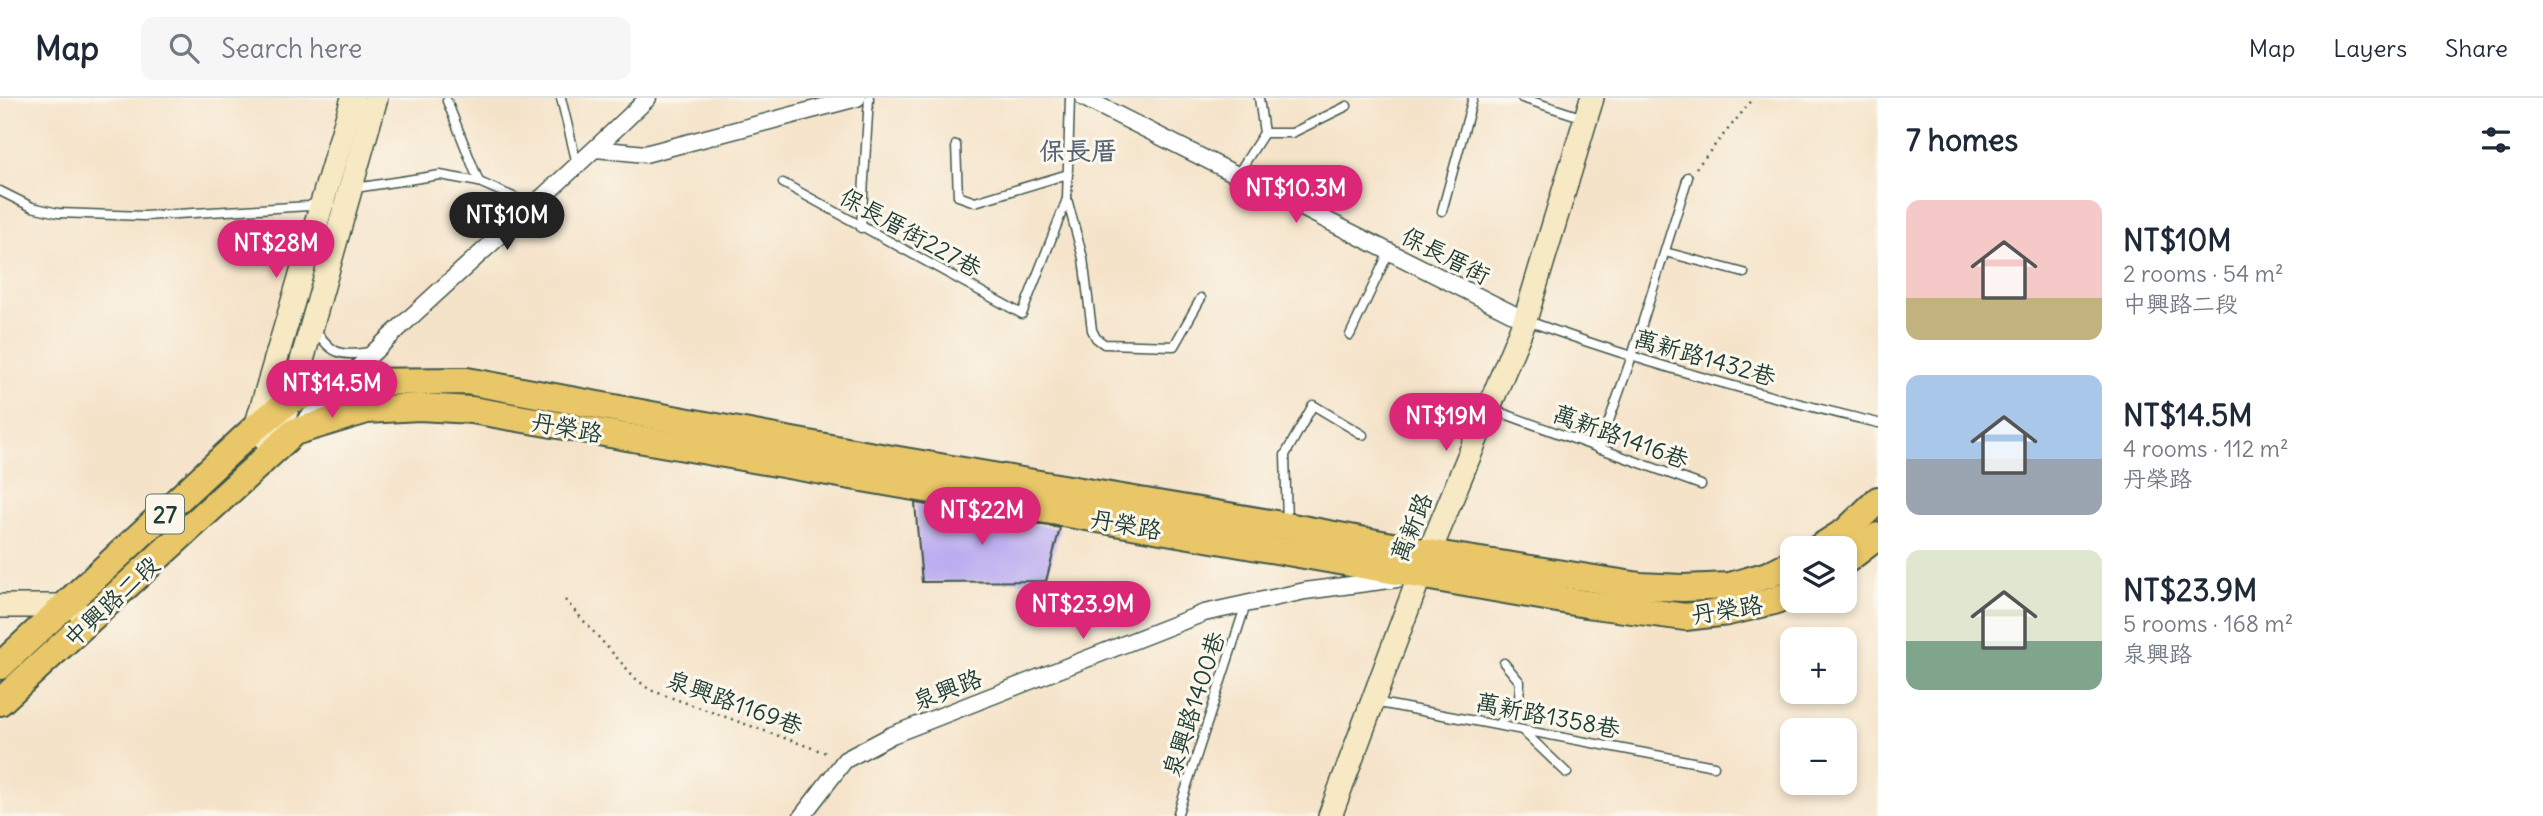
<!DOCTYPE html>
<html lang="en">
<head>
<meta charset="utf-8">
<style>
	:root { --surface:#fff; --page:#f6f6f7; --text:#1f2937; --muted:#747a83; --line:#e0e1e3; --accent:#db2777 }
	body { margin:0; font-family:Delius,"LXGW WenKai TC",sans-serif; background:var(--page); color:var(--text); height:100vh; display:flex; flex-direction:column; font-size:26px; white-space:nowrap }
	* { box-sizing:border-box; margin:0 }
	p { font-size:23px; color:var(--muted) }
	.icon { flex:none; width:38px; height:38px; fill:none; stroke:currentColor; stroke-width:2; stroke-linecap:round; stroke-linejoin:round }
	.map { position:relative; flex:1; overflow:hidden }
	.panel { display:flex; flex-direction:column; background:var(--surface); width:665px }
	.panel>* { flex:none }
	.controls { position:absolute; left:1780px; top:438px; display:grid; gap:14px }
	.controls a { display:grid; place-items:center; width:77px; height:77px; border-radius:14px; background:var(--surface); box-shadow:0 4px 10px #0003; font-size:35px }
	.price { position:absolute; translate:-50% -60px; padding:0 16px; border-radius:24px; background:var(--accent); color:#fff; font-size:23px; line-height:46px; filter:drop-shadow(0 2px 4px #0008) }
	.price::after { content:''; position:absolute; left:50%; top:42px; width:21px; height:16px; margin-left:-10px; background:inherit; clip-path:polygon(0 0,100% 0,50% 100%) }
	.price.on { background:#222; color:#fff }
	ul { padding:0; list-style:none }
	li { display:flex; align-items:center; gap:21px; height:175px; padding:0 28px }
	li span { display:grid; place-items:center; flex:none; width:196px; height:140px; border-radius:14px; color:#555 }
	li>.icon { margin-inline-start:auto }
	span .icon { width:84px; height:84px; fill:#fffc; stroke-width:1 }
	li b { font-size:30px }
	h2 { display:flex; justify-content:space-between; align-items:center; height:84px; padding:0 28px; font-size:30px }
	header { display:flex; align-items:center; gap:42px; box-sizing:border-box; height:98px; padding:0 35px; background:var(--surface); border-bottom:2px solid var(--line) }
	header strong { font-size:33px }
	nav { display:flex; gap:38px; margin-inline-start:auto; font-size:24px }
	.search { width:490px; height:63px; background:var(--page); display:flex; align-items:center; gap:18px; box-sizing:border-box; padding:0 24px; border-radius:14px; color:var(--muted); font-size:26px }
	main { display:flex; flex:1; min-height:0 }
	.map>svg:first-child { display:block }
</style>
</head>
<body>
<header>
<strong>Map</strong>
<div class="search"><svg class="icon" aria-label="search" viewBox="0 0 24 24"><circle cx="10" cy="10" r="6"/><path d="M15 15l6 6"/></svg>Search here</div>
<nav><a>Map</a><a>Layers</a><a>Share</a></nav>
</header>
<main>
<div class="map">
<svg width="1878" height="718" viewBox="0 0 1878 718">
	<rect width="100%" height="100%" fill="#fbf7ec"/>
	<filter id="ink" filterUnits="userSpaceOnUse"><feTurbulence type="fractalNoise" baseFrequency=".0143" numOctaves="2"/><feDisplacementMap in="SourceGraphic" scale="14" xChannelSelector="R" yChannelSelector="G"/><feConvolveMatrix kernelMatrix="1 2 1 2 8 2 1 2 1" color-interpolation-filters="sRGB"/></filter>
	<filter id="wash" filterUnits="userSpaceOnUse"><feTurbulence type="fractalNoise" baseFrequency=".00686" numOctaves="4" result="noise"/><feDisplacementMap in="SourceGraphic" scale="28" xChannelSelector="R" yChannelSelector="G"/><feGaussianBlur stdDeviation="1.57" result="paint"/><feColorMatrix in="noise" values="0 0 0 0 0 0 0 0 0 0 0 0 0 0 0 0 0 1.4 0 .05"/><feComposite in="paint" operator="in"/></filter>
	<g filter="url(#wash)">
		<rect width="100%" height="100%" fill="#f5e3c9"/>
		<g id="blocks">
			<polygon fill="#bbadf0" points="915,405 1060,430 1046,483 922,484"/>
		</g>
	</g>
	<g filter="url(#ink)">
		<use href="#blocks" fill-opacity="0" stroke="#3f564a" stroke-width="2"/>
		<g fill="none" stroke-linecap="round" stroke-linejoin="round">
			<defs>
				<g id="lane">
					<polyline points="561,0 577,66"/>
					<polyline points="1522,0 1584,20"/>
					<polyline points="447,3 479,84 532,107"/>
					<polyline points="1264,35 1292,35 1347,8"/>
					<polyline points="956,47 958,98 975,104 1068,76"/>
					<polyline points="1237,77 1264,35 1259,0"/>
					<polyline points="783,85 1022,216 1067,101 1070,0"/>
					<polyline points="355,90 440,77 479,84"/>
					<polyline points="0,93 32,109 58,115 144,118 309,108 316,104"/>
					<polyline points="1067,101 1083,160 1092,232 1096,240 1104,246 1174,248 1201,200"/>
					<polyline points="1442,113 1473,0"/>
					<polyline points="861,130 869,0"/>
					<polyline points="1665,154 1744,175"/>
					<path d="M1528,223C1642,265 1760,297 1878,325"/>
					<path d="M314,230C332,256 339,259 370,254"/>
					<polyline points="1350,237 1389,154"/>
					<polyline points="1491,311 1701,387"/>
					<polyline points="1599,351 1632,258 1688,79"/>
					<polyline points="1287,425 1285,357 1313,307 1363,337"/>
					<polyline points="1374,604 1714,668"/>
					<polyline points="1498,627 1519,602 1520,584 1504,565"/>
					<polyline points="1523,633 1567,675"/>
					<polyline points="1177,718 1246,506"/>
				</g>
				<g id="street">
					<polyline points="1084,0 1525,222"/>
					<polyline points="596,51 645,56 857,0"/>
					<path d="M299,329C409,213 534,112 648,0"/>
					<polyline points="802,718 845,662 892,637 1204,515 1305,493 1397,481"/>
				</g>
				<g id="secondary">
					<polyline points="274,351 256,329 353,0"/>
					<polyline points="274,351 299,273 376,0"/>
					<polyline points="0,508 67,508 75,510"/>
					<polyline points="1330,718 1420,477 1525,222 1592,0"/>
				</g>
				<g id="primary">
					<polyline points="1819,450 1846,433 1878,402"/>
					<polyline points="1844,464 1878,438"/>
					<polyline points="0,568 256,329 289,303 342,284 467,283 863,356 1287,428 1429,455 1640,488 1683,490 1730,488 1768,477 1792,465"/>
					<polyline points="0,604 294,334 367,312 419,309 472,312 1586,506 1685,519 1728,514 1774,503 1792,495"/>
				</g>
			</defs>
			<use href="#lane" stroke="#3f564a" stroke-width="11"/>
			<use href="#street" stroke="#3f564a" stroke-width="19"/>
			<use href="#secondary" stroke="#3f564a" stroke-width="26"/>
			<use href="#primary" stroke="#3f564a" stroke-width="30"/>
			<g stroke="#3f564a" stroke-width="2.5" stroke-dasharray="2 5" stroke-linecap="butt">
				<polyline points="1696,70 1754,0"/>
				<polyline points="565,502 636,581 650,592 829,656"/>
			</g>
			<use href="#lane" stroke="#fff" stroke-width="8"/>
			<use href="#street" stroke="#fff" stroke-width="16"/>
			<use href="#secondary" stroke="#f6e9c3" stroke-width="23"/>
			<use href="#primary" stroke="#e9c769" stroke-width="26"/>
		</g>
	</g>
	<g text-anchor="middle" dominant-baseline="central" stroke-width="6" stroke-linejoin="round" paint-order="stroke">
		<rect fill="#fbf7ec" stroke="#61756b" stroke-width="2" x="146" y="396.5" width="38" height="39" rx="5"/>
		<g font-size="23" font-weight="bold" fill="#1f3d34">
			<text x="165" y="416">27</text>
		</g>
		<g font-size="24" fill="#1f3d34" stroke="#fbf7ec">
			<text transform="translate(911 134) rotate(29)">保長厝街227巷</text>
			<text transform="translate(1446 157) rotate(27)">保長厝街</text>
			<text transform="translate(1705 259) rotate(16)">萬新路1432巷</text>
			<text transform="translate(567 329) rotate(10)">丹榮路</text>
			<text transform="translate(1621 338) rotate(20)">萬新路1416巷</text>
			<text transform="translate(1126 426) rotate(10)">丹榮路</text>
			<text transform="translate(1411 429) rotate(-68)">萬新路</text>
			<text transform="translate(111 503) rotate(-43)">中興路二段</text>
			<text transform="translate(1727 511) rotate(-9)">丹榮路</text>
			<text transform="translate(947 591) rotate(-21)">泉興路</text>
			<text transform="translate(735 604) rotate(20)">泉興路1169巷</text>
			<text transform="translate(1193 606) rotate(-72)">泉興路1400巷</text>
			<text transform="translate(1548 617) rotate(11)">萬新路1358巷</text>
		</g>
		<g font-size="26" font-weight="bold" fill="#566476" stroke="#fbf7ec">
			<text x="1078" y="52">保長厝</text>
		</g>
	</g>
</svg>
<div class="controls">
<a><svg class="icon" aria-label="layers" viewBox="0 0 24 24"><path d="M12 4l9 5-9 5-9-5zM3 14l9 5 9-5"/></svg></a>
<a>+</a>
<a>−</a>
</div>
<b class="price" style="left:1296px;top:127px">NT$10.3M</b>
<b class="price on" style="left:507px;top:154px">NT$10M</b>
<b class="price" style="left:276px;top:182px">NT$28M</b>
<b class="price" style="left:332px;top:322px">NT$14.5M</b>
<b class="price" style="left:1446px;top:355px">NT$19M</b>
<b class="price" style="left:982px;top:449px">NT$22M</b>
<b class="price" style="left:1083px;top:543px">NT$23.9M</b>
</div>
<section class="panel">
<h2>7 homes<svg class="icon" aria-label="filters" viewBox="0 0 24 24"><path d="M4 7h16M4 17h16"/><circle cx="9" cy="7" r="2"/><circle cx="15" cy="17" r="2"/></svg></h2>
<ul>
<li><span style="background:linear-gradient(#f6c9c9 70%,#c2b280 0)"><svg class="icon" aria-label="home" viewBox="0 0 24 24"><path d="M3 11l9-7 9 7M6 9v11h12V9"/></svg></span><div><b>NT$10M</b><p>2 rooms · 54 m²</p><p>中興路二段</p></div></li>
<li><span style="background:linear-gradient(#a9c7e8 60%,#9aa5b1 0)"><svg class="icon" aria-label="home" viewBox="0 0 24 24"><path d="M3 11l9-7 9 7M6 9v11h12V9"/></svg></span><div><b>NT$14.5M</b><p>4 rooms · 112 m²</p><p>丹榮路</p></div></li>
<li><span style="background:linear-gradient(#dfe7d0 65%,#7fa58c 0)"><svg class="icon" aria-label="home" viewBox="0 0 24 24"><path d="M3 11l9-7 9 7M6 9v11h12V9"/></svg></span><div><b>NT$23.9M</b><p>5 rooms · 168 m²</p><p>泉興路</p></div></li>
</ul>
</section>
</main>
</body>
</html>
